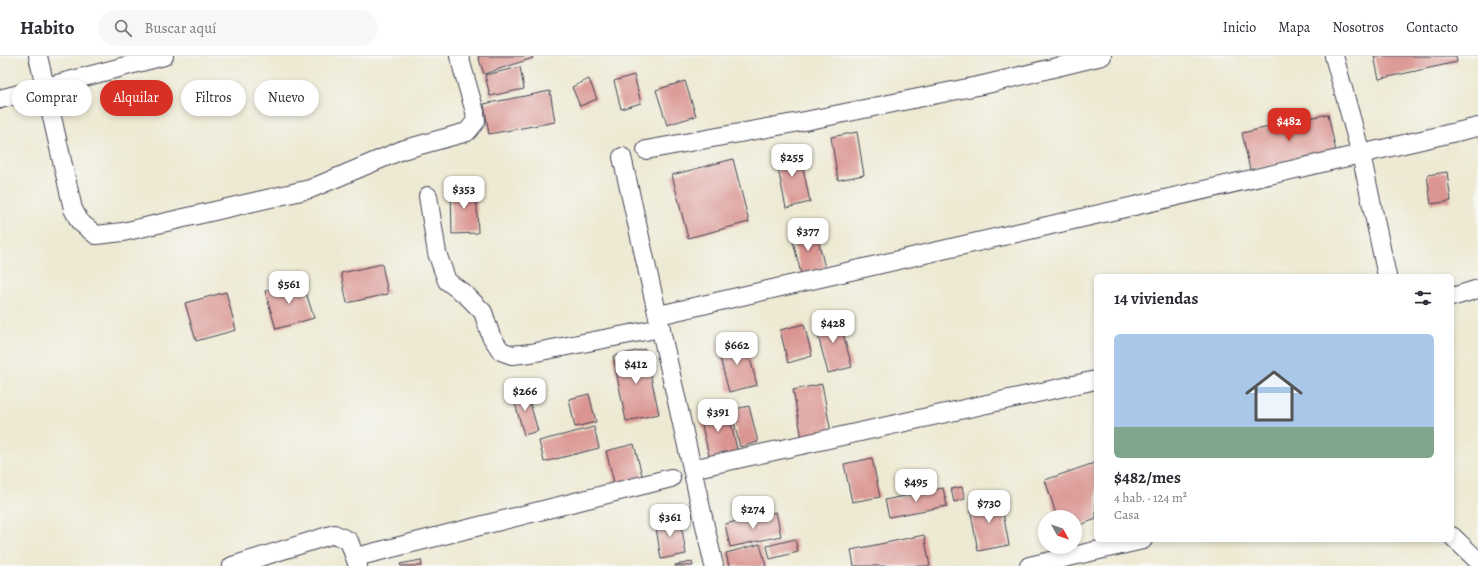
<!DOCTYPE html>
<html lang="es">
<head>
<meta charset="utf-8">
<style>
	:root { --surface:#fff; --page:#f7f7f7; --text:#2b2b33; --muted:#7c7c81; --line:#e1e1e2; --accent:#d93025 }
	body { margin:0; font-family:Alegreya,serif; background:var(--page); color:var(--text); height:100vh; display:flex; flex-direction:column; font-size:15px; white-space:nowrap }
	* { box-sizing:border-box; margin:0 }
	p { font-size:13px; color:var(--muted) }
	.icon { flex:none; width:22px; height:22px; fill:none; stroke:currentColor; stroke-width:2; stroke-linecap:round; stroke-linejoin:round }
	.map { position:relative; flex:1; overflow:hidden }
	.side { position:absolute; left:1094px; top:218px; width:360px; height:268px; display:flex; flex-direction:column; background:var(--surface); border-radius:6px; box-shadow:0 2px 6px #0003 }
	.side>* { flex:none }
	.guide { position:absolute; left:12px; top:24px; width:380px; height:36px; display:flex; gap:8px }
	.needle { width:26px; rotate:130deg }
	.controls { position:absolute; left:1038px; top:454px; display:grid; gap:8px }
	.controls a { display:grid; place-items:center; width:44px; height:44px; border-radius:50%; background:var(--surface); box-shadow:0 2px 6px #0003; font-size:20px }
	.price { position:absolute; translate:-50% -34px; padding:0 9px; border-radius:8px; background:#fff; color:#222; font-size:13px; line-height:26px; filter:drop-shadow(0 1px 2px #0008) }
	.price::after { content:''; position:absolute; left:50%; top:24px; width:12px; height:9px; margin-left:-6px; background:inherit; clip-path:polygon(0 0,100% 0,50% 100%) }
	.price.selected { background:var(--accent); color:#fff }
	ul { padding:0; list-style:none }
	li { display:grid; align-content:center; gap:8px; height:212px; padding:0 20px }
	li+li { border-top:1px solid var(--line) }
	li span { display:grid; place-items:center; height:124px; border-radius:6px; color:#555 }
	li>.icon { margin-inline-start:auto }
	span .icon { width:72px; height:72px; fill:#fffc; stroke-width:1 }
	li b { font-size:17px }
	h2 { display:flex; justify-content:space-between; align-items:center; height:48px; padding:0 20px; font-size:17px }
	.tag { padding:0 14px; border-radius:18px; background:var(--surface); box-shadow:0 2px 6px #0003; font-size:14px; line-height:36px }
	.tag.selected { background:var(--accent); color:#fff }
	header { display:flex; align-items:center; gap:24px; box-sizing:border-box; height:56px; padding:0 20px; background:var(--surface); border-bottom:1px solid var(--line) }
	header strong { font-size:19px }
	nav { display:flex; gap:22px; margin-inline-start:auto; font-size:14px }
	.search { width:280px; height:36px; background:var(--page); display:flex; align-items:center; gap:10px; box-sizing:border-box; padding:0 14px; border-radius:22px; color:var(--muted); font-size:15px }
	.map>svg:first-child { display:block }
</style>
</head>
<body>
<header>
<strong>Habito</strong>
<div class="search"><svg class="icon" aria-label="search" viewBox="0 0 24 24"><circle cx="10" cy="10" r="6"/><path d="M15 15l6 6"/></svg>Buscar aquí</div>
<nav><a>Inicio</a><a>Mapa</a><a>Nosotros</a><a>Contacto</a></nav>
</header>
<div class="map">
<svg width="1478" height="510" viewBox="0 0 1478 510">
	<rect width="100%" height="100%" fill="#f6f6f2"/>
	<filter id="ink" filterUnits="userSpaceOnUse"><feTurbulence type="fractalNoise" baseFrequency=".025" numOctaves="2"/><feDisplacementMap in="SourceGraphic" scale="8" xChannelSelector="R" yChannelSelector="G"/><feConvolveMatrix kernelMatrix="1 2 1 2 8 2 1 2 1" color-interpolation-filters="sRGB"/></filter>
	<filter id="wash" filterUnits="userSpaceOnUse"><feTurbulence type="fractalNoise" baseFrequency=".012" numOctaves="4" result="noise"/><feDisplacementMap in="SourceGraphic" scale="16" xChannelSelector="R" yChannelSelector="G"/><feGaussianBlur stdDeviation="0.9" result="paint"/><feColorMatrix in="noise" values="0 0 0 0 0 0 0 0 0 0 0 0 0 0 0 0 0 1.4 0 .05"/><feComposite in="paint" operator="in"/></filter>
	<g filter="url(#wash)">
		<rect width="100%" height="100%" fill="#ede9d2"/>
		<g id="blocks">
			<g fill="#da9592">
				<polygon points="478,0 532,0 533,2 484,18"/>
				<polygon points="1374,0 1456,0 1457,6 1379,23"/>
				<polygon points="520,11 524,33 490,40 485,19"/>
				<polygon points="634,19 641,47 621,53 614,25"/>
				<polygon points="589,23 597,43 580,50 572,31"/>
				<polygon points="685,25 696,60 667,69 656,34"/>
				<polygon points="550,35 555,66 489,78 484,48"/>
				<polygon points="1328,58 1336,96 1250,114 1242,77"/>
				<polygon points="857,76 864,119 838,124 831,81"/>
				<polygon points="799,93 810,146 786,152 775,98"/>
				<polygon points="733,103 749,166 688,182 672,119"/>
				<polygon points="1447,116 1451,145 1431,148 1427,119"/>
				<polygon points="476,130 478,177 452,178 451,131"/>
				<polygon points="816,175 825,212 801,218 792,181"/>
				<polygon points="382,208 388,238 347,247 341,217"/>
				<polygon points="302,224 314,262 276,273 265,235"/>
				<polygon points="226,236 236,274 196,285 185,247"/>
				<polygon points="838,259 852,311 828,317 814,265"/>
				<polygon points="804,268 812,300 788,307 780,274"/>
				<polygon points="745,283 757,329 729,336 717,290"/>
				<polygon points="645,293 659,358 626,365 613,300"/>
				<polygon points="822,328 832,382 803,388 793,334"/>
				<polygon points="526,333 538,375 524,379 512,337"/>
				<polygon points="589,338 596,366 575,371 569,343"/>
				<polygon points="749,350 758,386 740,391 731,354"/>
				<polygon points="727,351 738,397 710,404 699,357"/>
				<polygon points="594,371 599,392 544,406 539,385"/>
				<polygon points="634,388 643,423 615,430 606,395"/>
				<polygon points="872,402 880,441 852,446 844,408"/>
				<polygon points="1094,407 1096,414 1096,463 1075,471 1075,461 1057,461 1045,424"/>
				<polygon points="962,431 965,443 954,446 951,433"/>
				<polygon points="943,432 947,450 889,461 885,444"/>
				<polygon points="1000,441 1009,489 978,495 969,447"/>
				<polygon points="776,456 781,480 730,491 725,468"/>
				<polygon points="680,461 686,498 661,503 655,465"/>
				<polygon points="924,479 930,510 854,510 851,494"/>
				<polygon points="795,483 798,496 770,503 767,490"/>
				<polygon points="760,488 766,510 729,510 726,497"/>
				<polygon points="421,504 422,510 401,510 400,508"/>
				<polygon points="692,506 693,510 675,510 675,509"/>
			</g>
		</g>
	</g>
	<g filter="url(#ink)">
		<use href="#blocks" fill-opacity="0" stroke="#404052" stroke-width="1"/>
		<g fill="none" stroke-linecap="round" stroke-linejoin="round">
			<defs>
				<g id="minor">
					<polyline points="38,0 73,153 80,166 96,179 123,176 310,133 402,94 467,76 476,65 475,56 459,0"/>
					<polyline points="1334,0 1361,98 1387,220"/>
					<polyline points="0,43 164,0"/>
					<polyline points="646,94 805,65 987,28 1102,0"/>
					<polyline points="622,101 714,510"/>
					<polyline points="428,140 437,197 447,225 466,239 483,256 491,280 501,295 512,299 531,297 661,272"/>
					<polyline points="1452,241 1478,233"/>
					<polyline points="659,259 1478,71"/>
					<polyline points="692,413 1096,324"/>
					<polyline points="1452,480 1478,505"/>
					<polyline points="356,501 671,422"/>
					<polyline points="232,510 334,478 349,485 358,510"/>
					<polyline points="1029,510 1143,484"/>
				</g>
			</defs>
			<use href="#minor" stroke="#404052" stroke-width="20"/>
			<use href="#minor" stroke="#fff" stroke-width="18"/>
		</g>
	</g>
</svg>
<div class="controls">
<a><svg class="needle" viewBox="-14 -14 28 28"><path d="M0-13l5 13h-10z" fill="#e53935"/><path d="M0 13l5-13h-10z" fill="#7c7c81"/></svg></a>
</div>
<b class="price selected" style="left:1289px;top:86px">$482</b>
<b class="price" style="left:792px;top:122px">$255</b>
<b class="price" style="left:464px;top:154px">$353</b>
<b class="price" style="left:808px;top:196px">$377</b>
<b class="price" style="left:289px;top:249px">$561</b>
<b class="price" style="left:833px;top:288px">$428</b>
<b class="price" style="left:737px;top:310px">$662</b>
<b class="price" style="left:636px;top:329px">$412</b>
<b class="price" style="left:525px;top:356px">$266</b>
<b class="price" style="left:718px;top:377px">$391</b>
<b class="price" style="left:916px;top:447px">$495</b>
<b class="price" style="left:989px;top:468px">$730</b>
<b class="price" style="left:753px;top:474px">$274</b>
<b class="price" style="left:670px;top:482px">$361</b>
<div class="guide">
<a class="tag">Comprar</a>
<a class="tag selected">Alquilar</a>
<a class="tag">Filtros</a>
<a class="tag">Nuevo</a>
</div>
<section class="side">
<h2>14 viviendas<svg class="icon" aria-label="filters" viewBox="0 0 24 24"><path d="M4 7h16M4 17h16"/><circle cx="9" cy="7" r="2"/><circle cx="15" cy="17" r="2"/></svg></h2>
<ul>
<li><span style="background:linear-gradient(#a9c7e8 75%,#7fa58c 0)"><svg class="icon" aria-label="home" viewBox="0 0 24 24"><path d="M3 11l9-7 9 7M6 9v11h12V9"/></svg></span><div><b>$482/mes</b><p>4 hab. · 124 m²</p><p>Casa</p></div></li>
</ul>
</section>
</div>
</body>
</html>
